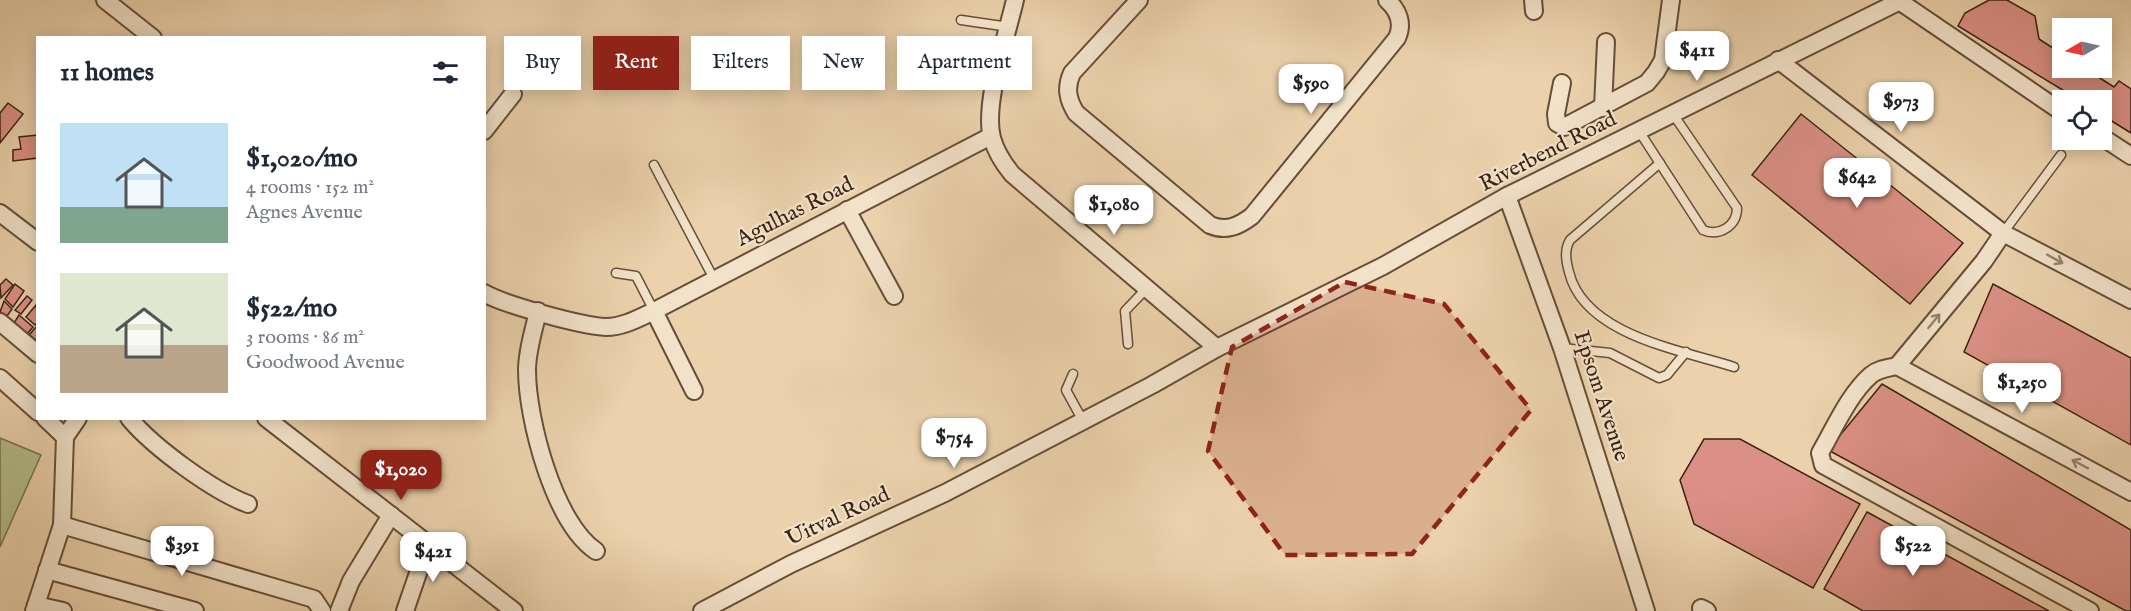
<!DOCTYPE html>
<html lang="en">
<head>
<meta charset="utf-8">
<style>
	:root { --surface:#fff; --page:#f2f2f3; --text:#1f2937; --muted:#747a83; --accent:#8f2418 }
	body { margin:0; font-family:"IM FELL English",serif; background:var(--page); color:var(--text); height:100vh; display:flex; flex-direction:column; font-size:22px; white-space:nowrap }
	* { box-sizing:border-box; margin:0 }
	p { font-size:20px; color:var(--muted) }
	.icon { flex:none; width:33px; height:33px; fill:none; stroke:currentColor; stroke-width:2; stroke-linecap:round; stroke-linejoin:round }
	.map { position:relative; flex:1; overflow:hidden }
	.details { position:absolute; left:36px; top:36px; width:450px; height:384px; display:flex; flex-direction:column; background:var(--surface); border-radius:0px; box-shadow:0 3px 15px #0003 }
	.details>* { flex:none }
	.hud { position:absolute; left:504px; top:36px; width:570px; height:54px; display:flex; gap:12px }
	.needle { width:39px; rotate:261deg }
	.buttons { position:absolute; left:2052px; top:18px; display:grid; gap:12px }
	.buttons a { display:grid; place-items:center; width:60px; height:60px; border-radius:0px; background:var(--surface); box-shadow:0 3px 15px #0003; font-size:30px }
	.price { position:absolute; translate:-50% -51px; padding:0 14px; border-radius:12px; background:#fff; color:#222; font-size:20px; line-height:39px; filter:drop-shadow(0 2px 3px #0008) }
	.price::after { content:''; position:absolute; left:50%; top:36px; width:18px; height:14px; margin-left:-9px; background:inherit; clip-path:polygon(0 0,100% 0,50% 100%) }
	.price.on { background:var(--accent); color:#fff }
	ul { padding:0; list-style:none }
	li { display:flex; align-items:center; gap:18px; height:150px; padding:0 24px }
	li span { display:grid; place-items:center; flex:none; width:168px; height:120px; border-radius:0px; color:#555 }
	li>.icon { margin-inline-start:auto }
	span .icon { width:72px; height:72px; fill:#fffc; stroke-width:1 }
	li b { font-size:26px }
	h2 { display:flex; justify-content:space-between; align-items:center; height:72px; padding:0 24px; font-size:26px }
	.pill { padding:0 21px; border-radius:0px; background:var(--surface); box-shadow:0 3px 15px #0003; font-size:21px; line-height:54px }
	.pill.on { background:var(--accent); color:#fff }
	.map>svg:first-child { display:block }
</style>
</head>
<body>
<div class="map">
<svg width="2131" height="611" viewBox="0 0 2131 611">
	<rect width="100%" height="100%" fill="#ebd2ac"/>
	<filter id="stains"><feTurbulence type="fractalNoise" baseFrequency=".00333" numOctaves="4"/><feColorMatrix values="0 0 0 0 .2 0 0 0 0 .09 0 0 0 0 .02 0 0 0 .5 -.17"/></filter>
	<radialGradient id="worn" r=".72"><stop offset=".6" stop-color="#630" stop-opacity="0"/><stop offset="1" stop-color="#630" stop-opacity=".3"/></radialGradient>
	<polygon fill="#b5bd8b" stroke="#78704f" stroke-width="1.5" points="0,438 41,455 0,547"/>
	<g fill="#db9085" stroke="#3c2213" stroke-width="1.5">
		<polygon points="1989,0 2007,0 2035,16 2039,39 2062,54 2062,68 2084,68 2114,87 2119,81 2131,89 2131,133 2102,115 2102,100 2079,100 1958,26 1965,13"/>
		<polygon points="8,103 23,114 0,143 0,113"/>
		<polygon points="1801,114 1963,243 1910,304 1752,175"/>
		<polygon points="38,135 38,158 13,161 13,150 21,149 19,137"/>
		<polygon points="6,279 13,285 1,298 0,285"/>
		<polygon points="15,284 24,291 13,307 5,299"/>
		<polygon points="1993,284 2131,358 2131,445 1964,352"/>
		<polygon points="27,296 32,300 21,314 15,310"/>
		<polygon points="4,301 12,309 7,316 0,312"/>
		<polygon points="36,305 38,322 35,325 26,317"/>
		<polygon points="19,315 33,327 27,334 14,323"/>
		<polygon points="36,327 38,329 38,342 29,335"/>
		<polygon points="1882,384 2131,530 2131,611 2126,611 1828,450"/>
		<polygon points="1704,439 1740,439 1860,504 1813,588 1694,524 1680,480"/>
		<polygon points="1867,512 2049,611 1863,611 1824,589"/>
	</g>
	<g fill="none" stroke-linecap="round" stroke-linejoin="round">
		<defs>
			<g id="lane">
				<polyline points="961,20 1009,27"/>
				<polyline points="956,78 995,84"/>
				<path d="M1639,131L1703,230C1719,237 1737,226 1737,208L1673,114"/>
				<path d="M1660,163L1570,240C1564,250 1566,261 1569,272C1584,335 1681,350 1734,367"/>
				<polyline points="654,165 714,279"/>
				<polyline points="2003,233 2061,155"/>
				<polyline points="616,273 636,276 654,311"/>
				<polyline points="1128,344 1125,311 1147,288"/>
				<polyline points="1562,348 1610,353 1659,378 1667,375 1686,352"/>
				<polyline points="1073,374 1066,390 1083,421"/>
			</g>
			<g id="street">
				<polyline points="105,0 153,38"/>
				<path d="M1015,0C1007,35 983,104 992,138C996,152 1003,163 1012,174L1217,348"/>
				<path d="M1139,0L1072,73C1065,88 1068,100 1076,113L1210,225C1226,232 1239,226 1252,216L1397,38C1404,23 1398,10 1387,0"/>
				<polyline points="1533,0 1534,11"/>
				<polyline points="1899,1 2062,112"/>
				<polyline points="1778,60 2003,233 2131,300"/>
				<polyline points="1562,83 1556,114 1557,123 1564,127 1647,83 1656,72 1663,60 1671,0"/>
				<polyline points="1603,108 1606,42"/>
				<polyline points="484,131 513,94"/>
				<polyline points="2102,137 2131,156"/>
				<polyline points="1507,196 1562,348 1646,611"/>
				<polyline points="847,210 894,296"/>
				<polyline points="0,213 38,242"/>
				<path d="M484,293C505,305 582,326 606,327C623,327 639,318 654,311L991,136"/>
				<path d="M538,311C534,330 527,350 527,370C527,419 554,523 596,551"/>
				<polyline points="654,311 694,391"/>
				<polyline points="0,322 38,354"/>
				<polyline points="1897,366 1984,261 2003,233"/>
				<polyline points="0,378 38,412"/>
				<polyline points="45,418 65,437"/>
				<path d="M129,418C153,447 213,491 248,504"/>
				<polyline points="266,418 514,611"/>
				<polyline points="62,525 314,599 322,611"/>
				<polyline points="47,570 195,611"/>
				<polyline points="36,605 63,611"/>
				<polyline points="1701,608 1707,611"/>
				<polyline points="34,611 62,525 65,437 78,418"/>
				<polyline points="339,611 351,581 391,515"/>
				<polyline points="405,611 428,544"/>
				<polyline points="702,611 791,564 945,493 1152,385 1217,348 1383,266 1507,196 1902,0"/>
				<path d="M2090,611L1823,465L1820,453C1834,429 1849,394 1871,375C1878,369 1888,368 1897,366L2131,492"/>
			</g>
		</defs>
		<use href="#lane" stroke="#684e39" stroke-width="11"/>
		<use href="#street" stroke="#684e39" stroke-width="20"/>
		<use href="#lane" stroke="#f2e2c9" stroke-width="8"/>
		<use href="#street" stroke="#f2e2c9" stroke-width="16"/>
	</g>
	<defs><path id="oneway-shaft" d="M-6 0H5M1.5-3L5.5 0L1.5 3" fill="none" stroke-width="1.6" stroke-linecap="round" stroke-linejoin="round" transform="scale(1.5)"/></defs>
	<g stroke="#97826e">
		<use href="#oneway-shaft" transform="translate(2055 259) rotate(29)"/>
		<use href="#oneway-shaft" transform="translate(1934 321) rotate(-51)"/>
		<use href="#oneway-shaft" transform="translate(2080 464) rotate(-152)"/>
	</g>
	<path fill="#8f2418" fill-opacity="0.2" stroke="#8f2418" stroke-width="4.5" stroke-dasharray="12 8" stroke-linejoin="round" d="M1345,282L1444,304L1531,410L1412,554L1285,555L1208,451L1232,347Z"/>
	<g text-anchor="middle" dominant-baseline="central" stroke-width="4.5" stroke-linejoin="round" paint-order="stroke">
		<g font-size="22" fill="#3c2213" stroke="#f2e2c9">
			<text transform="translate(1548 152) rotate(-27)">Riverbend Road</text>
			<text transform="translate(795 212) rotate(-27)">Agulhas Road</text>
			<text transform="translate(1601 396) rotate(72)">Epsom Avenue</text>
			<text transform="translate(838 517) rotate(-25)">Uitval Road</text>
		</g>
	</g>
	<rect width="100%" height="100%" filter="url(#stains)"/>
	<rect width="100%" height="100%" fill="url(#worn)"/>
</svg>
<div class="buttons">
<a><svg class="needle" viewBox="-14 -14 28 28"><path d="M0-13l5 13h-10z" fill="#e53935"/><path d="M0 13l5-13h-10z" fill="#747a83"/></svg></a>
<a><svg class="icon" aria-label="locate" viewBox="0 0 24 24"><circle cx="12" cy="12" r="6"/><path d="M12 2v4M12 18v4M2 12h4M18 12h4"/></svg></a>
</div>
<b class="price" style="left:1697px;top:82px">$411</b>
<b class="price" style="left:1311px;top:115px">$590</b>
<b class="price" style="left:1901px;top:133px">$973</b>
<b class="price" style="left:1857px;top:209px">$642</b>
<b class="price" style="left:1114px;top:236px">$1,080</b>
<b class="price" style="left:2022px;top:414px">$1,250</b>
<b class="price" style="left:954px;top:469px">$754</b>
<b class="price on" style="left:401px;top:501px">$1,020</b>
<b class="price" style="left:182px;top:577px">$391</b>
<b class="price" style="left:1913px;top:577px">$522</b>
<b class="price" style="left:433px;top:583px">$421</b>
<div class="hud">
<a class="pill">Buy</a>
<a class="pill on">Rent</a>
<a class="pill">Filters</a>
<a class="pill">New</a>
<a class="pill">Apartment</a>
</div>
<section class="details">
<h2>11 homes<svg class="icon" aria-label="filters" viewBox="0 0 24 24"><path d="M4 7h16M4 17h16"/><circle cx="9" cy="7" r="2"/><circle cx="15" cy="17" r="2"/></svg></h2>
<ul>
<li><span style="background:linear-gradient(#bfe0f5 70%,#7fa58c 0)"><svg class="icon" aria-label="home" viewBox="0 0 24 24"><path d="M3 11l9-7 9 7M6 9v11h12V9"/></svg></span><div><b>$1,020/mo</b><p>4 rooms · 152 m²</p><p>Agnes Avenue</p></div></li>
<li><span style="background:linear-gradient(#dfe7d0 60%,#b9a48a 0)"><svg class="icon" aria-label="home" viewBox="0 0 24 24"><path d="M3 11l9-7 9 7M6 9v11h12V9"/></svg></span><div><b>$522/mo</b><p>3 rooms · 86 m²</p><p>Goodwood Avenue</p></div></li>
</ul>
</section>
</div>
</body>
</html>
